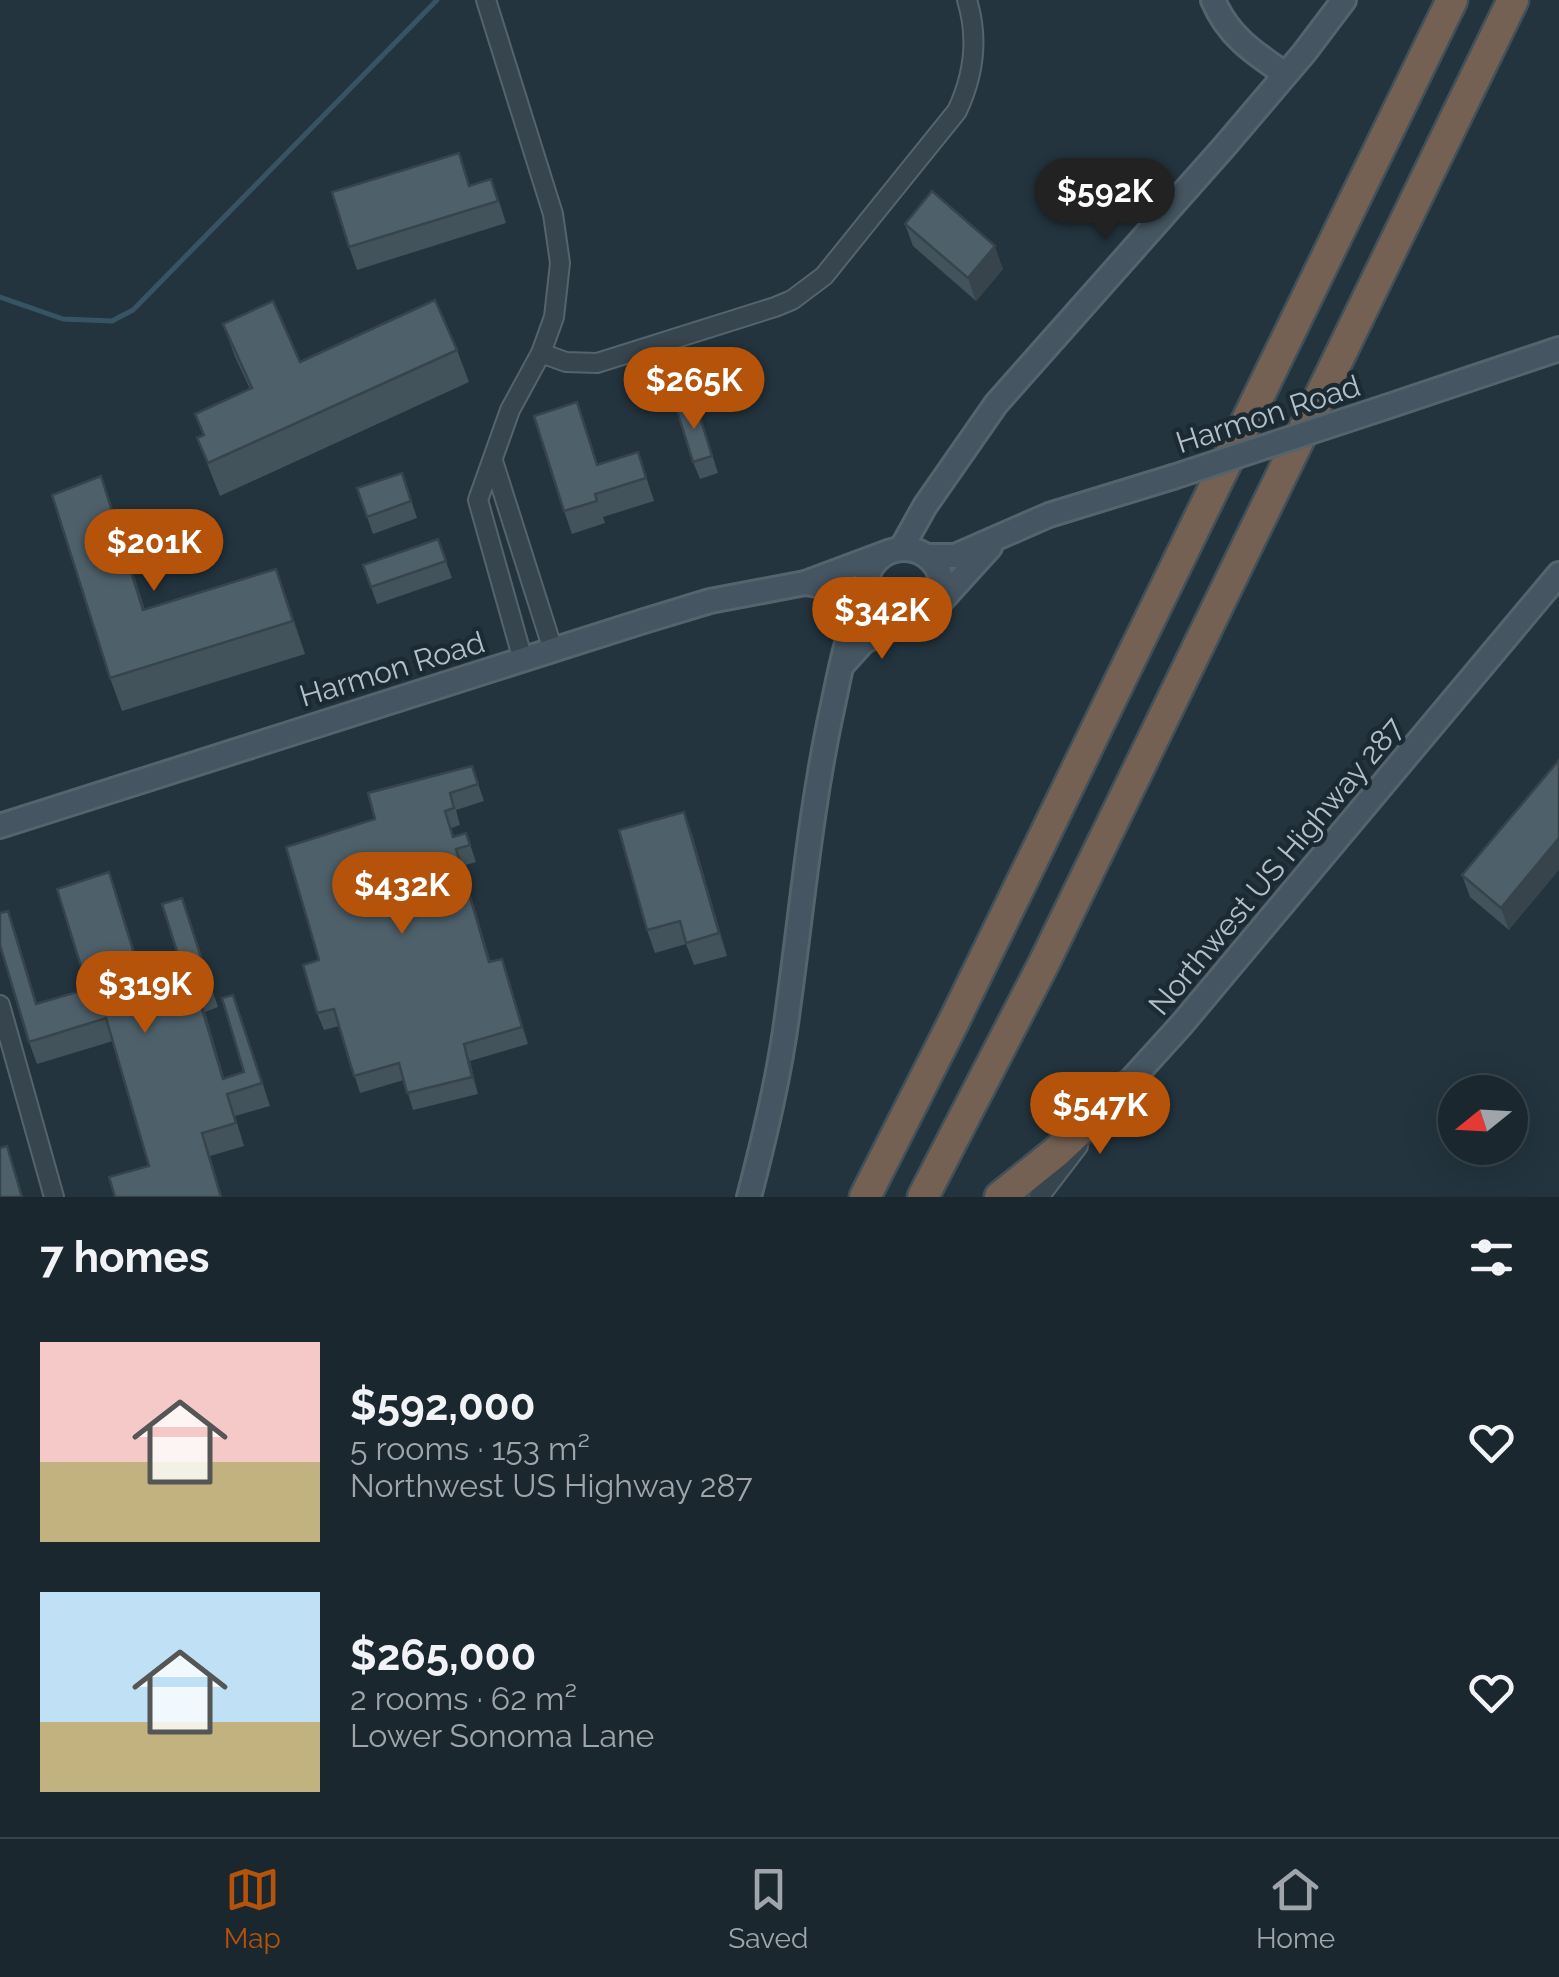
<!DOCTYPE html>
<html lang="en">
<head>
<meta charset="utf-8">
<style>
	:root { --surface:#1a272e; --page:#27333a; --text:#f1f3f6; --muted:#9fa5aa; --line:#38444a; --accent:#b45309 }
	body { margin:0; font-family:Raleway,sans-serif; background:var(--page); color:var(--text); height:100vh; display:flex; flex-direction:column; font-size:38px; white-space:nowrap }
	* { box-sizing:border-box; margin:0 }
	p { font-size:32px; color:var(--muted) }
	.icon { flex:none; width:55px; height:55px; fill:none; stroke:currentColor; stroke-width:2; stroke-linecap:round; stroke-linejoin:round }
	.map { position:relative; height:1197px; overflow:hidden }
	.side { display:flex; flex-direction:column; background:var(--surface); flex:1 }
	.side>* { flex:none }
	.needle { width:65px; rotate:252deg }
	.fabs { position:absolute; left:1438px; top:1075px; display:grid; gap:20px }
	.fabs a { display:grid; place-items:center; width:90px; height:90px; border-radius:50%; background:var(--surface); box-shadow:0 10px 40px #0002,0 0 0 2px var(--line); font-size:50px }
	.price { position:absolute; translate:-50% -85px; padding:0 22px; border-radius:35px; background:var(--accent); color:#fff; font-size:32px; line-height:65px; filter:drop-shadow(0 2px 5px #0008) }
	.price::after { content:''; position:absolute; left:50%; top:60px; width:30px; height:22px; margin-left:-15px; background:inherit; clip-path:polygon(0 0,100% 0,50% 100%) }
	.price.active { background:#222; color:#fff }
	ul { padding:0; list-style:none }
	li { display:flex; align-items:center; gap:30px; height:250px; padding:0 40px }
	li span { display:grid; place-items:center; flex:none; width:280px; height:200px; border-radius:0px; color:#555 }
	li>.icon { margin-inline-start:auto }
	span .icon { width:120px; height:120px; fill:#fffc; stroke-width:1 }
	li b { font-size:42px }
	h2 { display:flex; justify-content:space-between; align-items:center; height:120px; padding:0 40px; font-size:42px }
	.tabs { display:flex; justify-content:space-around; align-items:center; height:140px; border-top:2px solid var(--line); background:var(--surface); font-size:28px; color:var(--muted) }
	.tabs a { display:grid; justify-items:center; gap:5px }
	.tabs .active { color:var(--accent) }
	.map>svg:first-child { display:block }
</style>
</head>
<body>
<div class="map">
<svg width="1559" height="1197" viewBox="0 0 1559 1197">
	<rect width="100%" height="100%" fill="#23343e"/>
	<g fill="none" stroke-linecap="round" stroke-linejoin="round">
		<polyline stroke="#375465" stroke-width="5" points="0,297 63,319 112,321 133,310 437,0"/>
		<defs>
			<g id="street">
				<polyline points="486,0 553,214 560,263 554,317 541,353 510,410 478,500 523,660"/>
				<path d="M541,353L566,362L597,363L775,307L792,300L824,276L957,111C974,75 979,39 967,0"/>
				<polyline points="493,461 553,650"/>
				<polyline points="0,1005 54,1197"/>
				<polyline points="1039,1197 1078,1146"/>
			</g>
			<g id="secondary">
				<path d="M1213,0C1228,36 1254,53 1285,74"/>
				<polyline points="1386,407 1559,349"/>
				<circle cx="904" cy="587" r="38"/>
				<polyline points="901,549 925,506 996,404 1224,147 1304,53 1344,0"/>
				<polyline points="928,556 955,556 1049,515 1173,477"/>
				<polyline points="805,583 866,593"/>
				<polyline points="941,601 990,547"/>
				<polyline points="844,663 863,642 896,624"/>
				<polyline points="0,826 644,621 710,601 805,583 888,552"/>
				<polyline points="1124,1088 1182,1024 1559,574"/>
				<path d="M749,1197C765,1135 780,1073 788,1009C802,908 811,805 833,705C841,667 847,629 867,596"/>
			</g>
			<g id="highway">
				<polyline points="865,1197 953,1023 1452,0"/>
				<polyline points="923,1197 1044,963 1513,0"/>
				<polyline points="1000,1197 1056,1152 1124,1088"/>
			</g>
		</defs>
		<use href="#street" stroke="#55636c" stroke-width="22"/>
		<use href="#secondary" stroke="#55636c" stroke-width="28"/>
		<use href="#highway" stroke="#425059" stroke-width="35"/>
		<use href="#street" stroke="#37454e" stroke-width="18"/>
		<use href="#secondary" stroke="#455561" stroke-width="22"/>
		<use href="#highway" stroke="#746154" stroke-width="30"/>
		<defs>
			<polyline id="secondary-bridge" points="1173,477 1386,407"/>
		</defs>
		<use href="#secondary-bridge" stroke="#55636c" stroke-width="28" stroke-linecap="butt"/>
		<use href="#secondary-bridge" stroke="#455561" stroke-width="22"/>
	</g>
	<g fill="#43535c">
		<polygon points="470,186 499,201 506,223 357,270 349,247"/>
		<polygon points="905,224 1003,269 976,301 913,246"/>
		<polygon points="223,324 300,362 457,350 469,382 220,496 197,438 203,435 195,414 250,389 235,357"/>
		<polygon points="695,401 718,473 700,479 693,462"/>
		<polygon points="577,402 598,465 638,452 654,501 603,517 605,523 572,534 564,511"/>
		<polygon points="402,473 417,518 373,534 357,488"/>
		<polygon points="113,509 145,610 288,602 305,654 122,711 110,678"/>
		<polygon points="438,540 452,578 377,604 363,565"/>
		<polygon points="1559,760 1509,930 1470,897 1462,875"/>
		<polygon points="472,766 484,801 456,810 460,825 451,828 454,836 466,833 472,850 476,862 462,866 490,962 508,976 528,1044 470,1061 478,1094 413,1110 404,1080 360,1093 339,1026 324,1030 317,1013 319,960 375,819"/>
		<polygon points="684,812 692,834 727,956 694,965 686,944 655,953 647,930"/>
		<polygon points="117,894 141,973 180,961 182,898 218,1007 205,1012 224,1079 244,1072 241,1017 270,1106 235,1116 244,1146 210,1156 222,1197 115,1197 149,1166 113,1041 37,1064 29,1042 16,933 37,1004 88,989"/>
	</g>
	<g fill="#37444b">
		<polygon points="995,246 1003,269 976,301 968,278"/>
		<polygon points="101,476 113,509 155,643 143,610"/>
		<polygon points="276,569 288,602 305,654 293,621"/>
		<polygon points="684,812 692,834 727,956 719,933"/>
		<polygon points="1559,838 1559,870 1509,930 1501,908"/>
		<polygon points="456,849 462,866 496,979 489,962"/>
		<polygon points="109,872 117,894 148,995 140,973"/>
		<polygon points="182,898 190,920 218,1007 210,985"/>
		<polygon points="8,911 16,933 44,1027 36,1004"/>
		<polygon points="502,959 508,976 528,1044 522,1027"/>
		<polygon points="196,989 205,1012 229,1094 223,1079"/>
		<polygon points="464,1044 470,1061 478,1094 472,1077"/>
		<polygon points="202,1133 210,1156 222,1197 221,1197"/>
	</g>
	<g fill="#4e616b" stroke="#37444b" stroke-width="2.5">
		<polygon points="459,153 469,186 491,179 498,201 349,247 332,192"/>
		<polygon points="932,191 995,246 968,278 905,224"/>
		<polygon points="435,300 457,350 208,463 197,438 204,435 195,414 252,388 223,324 273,301 300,362"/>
		<polygon points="695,401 712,456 693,462 676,407"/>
		<polygon points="577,402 597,465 638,452 646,478 595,494 597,501 564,511 534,416"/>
		<polygon points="402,473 411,501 367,517 357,488"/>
		<polygon points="101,476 143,610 276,569 293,621 110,678 52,495"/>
		<polygon points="438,539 446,561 371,587 363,565"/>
		<polygon points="1559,760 1559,838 1501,908 1462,875"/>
		<polygon points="472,766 478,784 450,793 454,808 445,811 453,837 466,833 470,845 456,849 489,962 502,959 522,1027 464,1044 472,1077 407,1093 399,1063 354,1076 334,1009 317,1013 303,965 319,960 286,847 375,819 368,793"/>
		<polygon points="684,812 719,933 686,943 680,921 647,930 619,830"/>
		<polygon points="109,872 140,973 180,961 162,904 182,898 210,985 196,989 223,1079 244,1072 222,998 233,995 262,1083 227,1094 236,1123 202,1133 221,1197 115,1197 109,1177 149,1166 106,1018 29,1042 0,945 0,913 8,911 36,1004 88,989 57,889"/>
		<polygon points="7,1146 22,1197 0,1197 0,1148"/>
	</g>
	<g text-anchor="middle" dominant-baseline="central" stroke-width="9" stroke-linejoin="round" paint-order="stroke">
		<g font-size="30" fill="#b3c0c9" stroke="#1c2a33">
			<text transform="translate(1268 414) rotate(-18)">Harmon Road</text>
			<text transform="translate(392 669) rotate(-17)">Harmon Road</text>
			<text transform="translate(1276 866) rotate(-50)">Northwest US Highway 287</text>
		</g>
	</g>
</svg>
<div class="fabs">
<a><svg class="needle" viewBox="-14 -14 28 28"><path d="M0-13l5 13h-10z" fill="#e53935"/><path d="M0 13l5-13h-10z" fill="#9fa5aa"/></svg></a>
</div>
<b class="price active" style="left:1105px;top:243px">$592K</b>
<b class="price" style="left:694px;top:432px">$265K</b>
<b class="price" style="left:154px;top:594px">$201K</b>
<b class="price" style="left:882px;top:662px">$342K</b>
<b class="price" style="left:402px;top:937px">$432K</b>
<b class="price" style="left:145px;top:1036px">$319K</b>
<b class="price" style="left:1100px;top:1157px">$547K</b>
</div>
<section class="side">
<h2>7 homes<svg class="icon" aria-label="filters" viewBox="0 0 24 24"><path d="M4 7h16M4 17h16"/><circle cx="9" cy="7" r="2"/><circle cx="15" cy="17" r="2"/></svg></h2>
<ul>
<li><span style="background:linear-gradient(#f6c9c9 60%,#c2b280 0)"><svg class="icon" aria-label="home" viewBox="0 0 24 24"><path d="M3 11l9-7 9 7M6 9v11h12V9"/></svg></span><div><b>$592,000</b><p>5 rooms · 153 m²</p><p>Northwest US Highway 287</p></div><svg class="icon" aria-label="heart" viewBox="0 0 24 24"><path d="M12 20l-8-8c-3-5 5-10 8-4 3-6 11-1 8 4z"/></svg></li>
<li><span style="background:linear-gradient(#bfe0f5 65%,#c2b280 0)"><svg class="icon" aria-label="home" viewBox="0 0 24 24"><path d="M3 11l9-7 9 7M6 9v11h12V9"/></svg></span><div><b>$265,000</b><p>2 rooms · 62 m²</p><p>Lower Sonoma Lane</p></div><svg class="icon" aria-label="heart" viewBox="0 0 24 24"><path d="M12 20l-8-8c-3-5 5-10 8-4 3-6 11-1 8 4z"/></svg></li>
</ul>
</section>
<nav class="tabs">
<a class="active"><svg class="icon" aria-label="map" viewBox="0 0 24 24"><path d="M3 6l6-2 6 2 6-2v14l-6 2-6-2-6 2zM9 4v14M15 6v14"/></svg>Map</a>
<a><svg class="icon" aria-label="saved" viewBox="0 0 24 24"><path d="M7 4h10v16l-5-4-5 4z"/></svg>Saved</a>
<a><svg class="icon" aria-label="home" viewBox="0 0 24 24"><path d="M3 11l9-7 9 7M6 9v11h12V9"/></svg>Home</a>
</nav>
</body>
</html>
